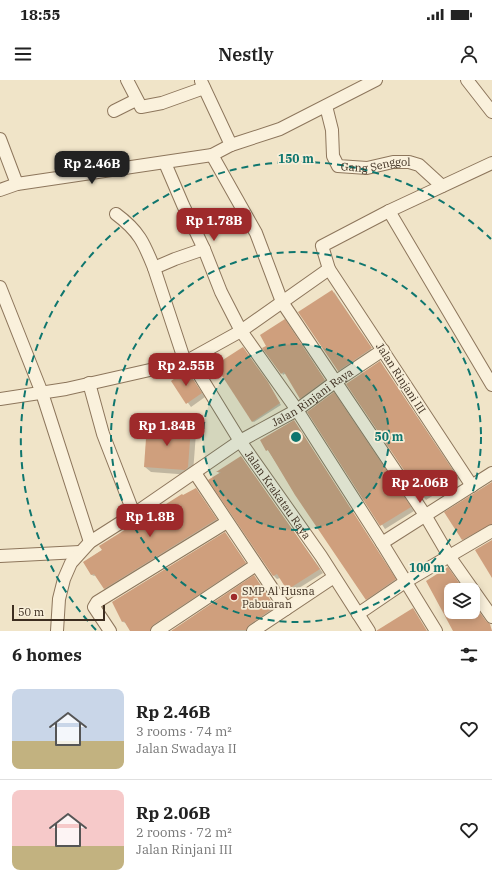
<!DOCTYPE html>
<html lang="en">
<head>
<meta charset="utf-8">
<style>
	:root { --surface:#fff; --page:#f6f6f6; --text:#222; --muted:#767676; --line:#e0e0e0; --accent:#9e2a2b }
	body { margin:0; font-family:"IBM Plex Serif",serif; background:var(--page); color:var(--text); height:100vh; display:flex; flex-direction:column; font-size:15px; white-space:nowrap }
	* { box-sizing:border-box; margin:0 }
	p { font-size:13px; color:var(--muted) }
	.icon { flex:none; width:22px; height:22px; fill:none; stroke:currentColor; stroke-width:2; stroke-linecap:round; stroke-linejoin:round }
	.map { position:relative; height:551px; overflow:hidden }
	.drawer { display:flex; flex-direction:column; background:var(--surface); flex:1 }
	.drawer>* { flex:none }
	.fabs { position:absolute; left:444px; top:503px; display:grid; gap:8px }
	.fabs a { display:grid; place-items:center; width:36px; height:36px; border-radius:8px; background:var(--surface); box-shadow:0 2px 10px #0003; font-size:20px }
	.scale { position:absolute; left:12px; bottom:10px; width:93px; box-sizing:border-box; padding-left:4px; border:2px solid #3d2e20; border-top:0; font-size:11px; line-height:14px; white-space:nowrap; color:#3d2e20; -webkit-text-stroke:3px #f7eed8; paint-order:stroke }
	.price { position:absolute; translate:-50% -34px; padding:0 9px; border-radius:8px; background:var(--accent); color:#fff; font-size:13px; line-height:26px; filter:drop-shadow(0 1px 2px #0008) }
	.price::after { content:''; position:absolute; left:50%; top:24px; width:12px; height:9px; margin-left:-6px; background:inherit; clip-path:polygon(0 0,100% 0,50% 100%) }
	.price.current { background:#222; color:#fff }
	ul { padding:0; list-style:none }
	li { display:flex; align-items:center; gap:12px; height:100px; padding:0 12px }
	li+li { border-top:1px solid var(--line) }
	li span { display:grid; place-items:center; flex:none; width:112px; height:80px; border-radius:8px; color:#555 }
	li>.icon { margin-inline-start:auto }
	span .icon { width:48px; height:48px; fill:#fffc; stroke-width:1 }
	li b { font-size:17px }
	h2 { display:flex; justify-content:space-between; align-items:center; height:48px; padding:0 12px; font-size:17px }
	.status { display:flex; justify-content:space-between; align-items:center; height:28px; padding:0 20px; background:var(--surface); direction:ltr }
	.status svg { height:11px; fill:currentColor }
	header { display:flex; justify-content:space-between; align-items:center; height:52px; padding:0 12px; background:var(--surface); font-size:18px; font-weight:600 }
	.map>svg:first-child { display:block }
</style>
</head>
<body>
<div class="status"><b>18:55</b><svg viewBox="0 0 49 12"><path d="M0 12V9h3v3zM5 12V6h3v6zM10 12V3h3v9zM15 12V0h3v12zM26 1h20v11H26zM47 4h2v5h-2z"/></svg></div>
<header><svg class="icon" aria-label="menu" viewBox="0 0 24 24"><path d="M4 6h16M4 12h16M4 18h16"/></svg>Nestly<svg class="icon" aria-label="person" viewBox="0 0 24 24"><circle cx="12" cy="8" r="4"/><path d="M4 21q1-7 8-7t8 7"/></svg></header>
<div class="map">
<svg width="492" height="551" viewBox="0 0 492 551">
	<rect width="100%" height="100%" fill="#f0e4c8"/>
	<g fill="#0003">
		<polygon points="334,212 372,270 340,292 338,291"/>
		<polygon points="286,242 326,302 302,319 286,293 283,295 282,293 268,266"/>
		<polygon points="380,282 459,399 426,420 423,416"/>
		<polygon points="191,297 205,317 191,327 172,301"/>
		<polygon points="269,305 281,325 254,342 252,341"/>
		<polygon points="337,317 414,431 385,449 308,332"/>
		<polygon points="294,341 398,503 370,522 261,360"/>
		<polygon points="190,348 196,353 193,393 191,395 151,392 145,387"/>
		<polygon points="241,377 323,493 291,513 280,498 277,499 274,496 210,400 220,394 218,392"/>
		<polygon points="492,403 492,445 464,461 463,459"/>
		<polygon points="197,411 218,441 106,510 96,495 94,496 92,495 84,482 184,416"/>
		<polygon points="225,453 247,485 152,551 132,551 126,543 123,542 113,522"/>
		<polygon points="254,496 276,529 248,551 172,551"/>
	</g>
	<g fill="#cf9f7d">
		<polygon points="332,210 372,268 338,291 298,232"/>
		<polygon points="285,239 325,300 300,319 284,292 281,294 262,268 266,266 260,255"/>
		<polygon points="243,267 268,302 280,323 252,342 215,285"/>
		<polygon points="380,281 456,395 422,417 346,304"/>
		<polygon points="185,291 191,296 202,313 186,324 171,301"/>
		<polygon points="334,312 411,427 380,446 307,332"/>
		<polygon points="294,340 396,499 366,520 295,415 268,370 266,371 260,360"/>
		<polygon points="147,344 191,347 188,387 185,390 144,387"/>
		<polygon points="241,376 320,489 287,510 277,494 273,496 208,400 221,392 216,392"/>
		<polygon points="492,402 492,444 462,460 444,432"/>
		<polygon points="196,408 217,439 104,509 94,494 91,495 83,482 102,470 99,466 182,414 183,415"/>
		<polygon points="225,452 246,483 153,545 150,551 130,551 124,541 122,542 112,522"/>
		<polygon points="492,460 492,498 475,470"/>
		<polygon points="448,487 464,510 451,510 451,532 473,532 473,523 486,541 490,544 492,551 453,551 426,501"/>
		<polygon points="254,495 275,527 249,545 246,550 171,551"/>
		<polygon points="413,528 427,551 376,551"/>
	</g>
	<g fill="none" stroke-linecap="round" stroke-linejoin="round">
		<defs>
			<g id="minor">
				<polyline points="127,0 141,27 162,23 204,8"/>
				<polyline points="467,0 492,32"/>
				<polyline points="201,1 231,65"/>
				<path id="s1" d="M326,26L332,50L333,76L338,86L367,88L393,82H409L419,85L442,106"/>
				<polyline points="114,31 136,20"/>
				<polyline points="0,59 17,104"/>
				<polyline points="212,75 256,153 282,222 425,435 449,476 492,537"/>
				<polyline points="165,83 183,125 204,169 221,212 241,251 297,330 382,463 436,551"/>
				<polyline points="0,110 17,104 212,75 231,65 280,49 376,0"/>
				<polyline points="389,131 492,305"/>
				<path d="M116,134C139,151 144,163 154,188"/>
				<polyline points="0,207 42,313 90,462"/>
				<path id="s2" d="M185,282L197,291L240,361L321,476L369,551"/>
				<polyline points="185,282 154,188 175,179 204,169"/>
				<polyline points="89,303 103,354 134,434"/>
				<polyline points="0,319 66,309 185,282 241,251 329,189"/>
				<polyline points="195,393 286,529"/>
				<polyline points="472,406 329,189 322,166 389,131 492,83"/>
				<polyline points="382,463 492,393"/>
				<polyline points="0,476 80,472"/>
				<polyline points="358,534 405,502 492,451"/>
				<path id="s3" d="M57,551L59,519L64,499L71,483L90,462L134,434L240,361L297,330L335,302L383,270"/>
				<polyline points="110,551 94,527 97,522 227,442"/>
				<polyline points="157,551 256,485"/>
				<polyline points="253,551 334,497"/>
			</g>
		</defs>
		<use href="#minor" stroke="#8d765c" stroke-width="14"/>
		<use href="#minor" stroke="#faf1dc" stroke-width="12"/>
	</g>
	<circle cx="296" cy="357" r="93" fill="#0f766e" fill-opacity=".12"/>
	<g fill="none" stroke="#0f766e" stroke-width="2" stroke-dasharray="7 5">
		<circle cx="296" cy="357" r="93"/>
		<circle cx="296" cy="357" r="185"/>
		<path d="M96 550A278 278 0 0 1 491 159"/>
	</g>
	<circle fill="#9e2a2b" stroke="#f7eed8" stroke-width="1.5" cx="234" cy="517" r="4"/>
	<g text-anchor="middle" dominant-baseline="central" stroke-width="3.5" stroke-linejoin="round" paint-order="stroke">
		<g font-size="11" fill="#3d2e20" stroke="#f7eed8">
			<text stroke="none"><textPath href="#s1" startOffset="100">Gang Senggol</textPath></text>
			<text transform="translate(401 298) rotate(57)">Jalan Rinjani III</text>
			<text stroke="none"><textPath href="#s3" startOffset="364">Jalan Rinjani Raya</textPath></text>
			<text stroke="none"><textPath href="#s2" startOffset="163">Jalan Krakatau Raya</textPath></text>
		</g>
		<g font-size="11" fill="#3d2e20" stroke="#f7eed8" text-anchor="start">
			<text x="242" y="511">SMP Al Husna<tspan x="242" dy="13">Pabuaran</tspan></text>
		</g>
	</g>
	<circle cx="296" cy="357" r="6" fill="#0f766e" stroke="#f7eed8" stroke-width="2"/>
	<g font-size="12" text-anchor="middle" font-weight="bold" fill="#0f766e" stroke="#f7eed8" stroke-width="3.5" stroke-linejoin="round" paint-order="stroke">
		<text x="296" y="83">150 m</text>
		<text x="389" y="361">50 m</text>
		<text x="427" y="492">100 m</text>
	</g>
</svg>
<div class="fabs">
<a><svg class="icon" aria-label="layers" viewBox="0 0 24 24"><path d="M12 4l9 5-9 5-9-5zM3 14l9 5 9-5"/></svg></a>
</div>
<div class="scale">50 m</div>
<b class="price current" style="left:92px;top:105px">Rp 2.46B</b>
<b class="price" style="left:214px;top:162px">Rp 1.78B</b>
<b class="price" style="left:186px;top:307px">Rp 2.55B</b>
<b class="price" style="left:167px;top:367px">Rp 1.84B</b>
<b class="price" style="left:420px;top:424px">Rp 2.06B</b>
<b class="price" style="left:150px;top:458px">Rp 1.8B</b>
</div>
<section class="drawer">
<h2>6 homes<svg class="icon" aria-label="filters" viewBox="0 0 24 24"><path d="M4 7h16M4 17h16"/><circle cx="9" cy="7" r="2"/><circle cx="15" cy="17" r="2"/></svg></h2>
<ul>
<li><span style="background:linear-gradient(#c9d6e8 65%,#c2b280 0)"><svg class="icon" aria-label="home" viewBox="0 0 24 24"><path d="M3 11l9-7 9 7M6 9v11h12V9"/></svg></span><div><b>Rp 2.46B</b><p>3 rooms · 74 m²</p><p>Jalan Swadaya II</p></div><svg class="icon" aria-label="heart" viewBox="0 0 24 24"><path d="M12 20l-8-8c-3-5 5-10 8-4 3-6 11-1 8 4z"/></svg></li>
<li><span style="background:linear-gradient(#f6c9c9 70%,#c2b280 0)"><svg class="icon" aria-label="home" viewBox="0 0 24 24"><path d="M3 11l9-7 9 7M6 9v11h12V9"/></svg></span><div><b>Rp 2.06B</b><p>2 rooms · 72 m²</p><p>Jalan Rinjani III</p></div><svg class="icon" aria-label="heart" viewBox="0 0 24 24"><path d="M12 20l-8-8c-3-5 5-10 8-4 3-6 11-1 8 4z"/></svg></li>
</ul>
</section>
</body>
</html>
